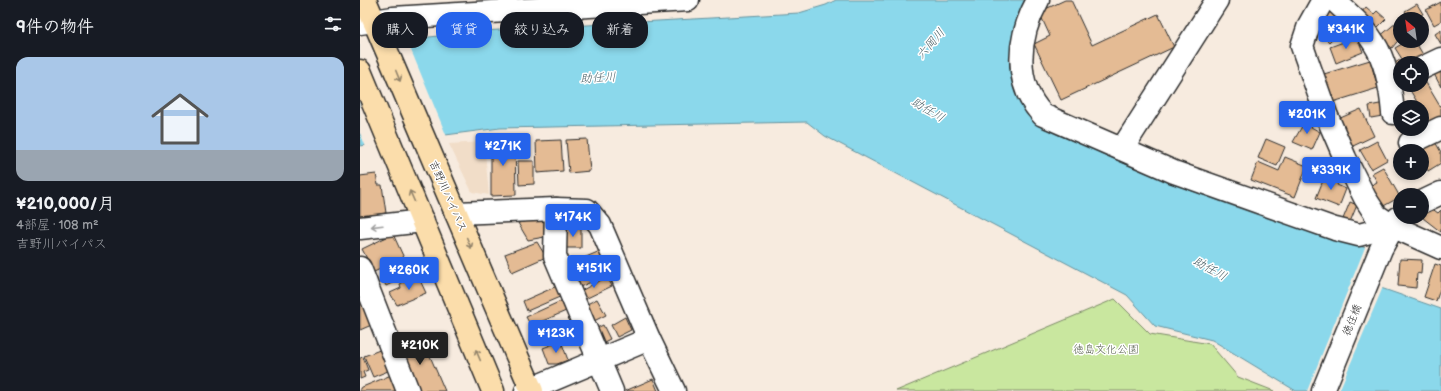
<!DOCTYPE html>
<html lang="ja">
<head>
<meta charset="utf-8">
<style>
	:root { --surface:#171b24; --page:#20242c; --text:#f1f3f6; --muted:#9ea1a6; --accent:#2563eb }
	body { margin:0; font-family:"Balsamiq Sans","Klee One",sans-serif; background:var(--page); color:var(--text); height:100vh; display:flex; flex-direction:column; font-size:15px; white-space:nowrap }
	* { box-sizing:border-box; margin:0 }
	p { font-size:13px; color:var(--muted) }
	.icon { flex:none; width:22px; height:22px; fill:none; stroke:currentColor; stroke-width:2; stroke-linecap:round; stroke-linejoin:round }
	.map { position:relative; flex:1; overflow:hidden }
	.panel { display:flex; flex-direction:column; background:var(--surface); width:360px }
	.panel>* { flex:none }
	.top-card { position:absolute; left:12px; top:12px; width:380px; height:36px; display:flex; gap:8px }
	.needle { width:26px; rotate:331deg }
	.buttons { position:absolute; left:1033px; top:12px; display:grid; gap:8px }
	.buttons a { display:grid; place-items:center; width:36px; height:36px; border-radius:50%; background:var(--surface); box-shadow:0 2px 6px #0003; font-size:20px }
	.price { position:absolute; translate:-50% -34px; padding:0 9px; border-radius:4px; background:var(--accent); color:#fff; font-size:13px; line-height:26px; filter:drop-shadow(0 1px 2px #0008) }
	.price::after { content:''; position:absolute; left:50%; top:24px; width:12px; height:9px; margin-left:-6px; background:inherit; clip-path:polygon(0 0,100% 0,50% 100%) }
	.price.active { background:#222; color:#fff }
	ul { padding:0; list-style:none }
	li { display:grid; align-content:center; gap:8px; height:212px; padding:0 16px }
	li span { display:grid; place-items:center; height:124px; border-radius:12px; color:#555 }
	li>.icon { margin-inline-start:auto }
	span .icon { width:72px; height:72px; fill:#fffc; stroke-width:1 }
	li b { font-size:17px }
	h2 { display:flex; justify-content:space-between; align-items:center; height:48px; padding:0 16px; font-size:17px }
	.pill { padding:0 14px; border-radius:16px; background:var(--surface); box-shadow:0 2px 6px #0003; font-size:14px; line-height:36px }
	.pill.active { background:var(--accent); color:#fff }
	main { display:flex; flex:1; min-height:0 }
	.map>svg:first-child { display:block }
</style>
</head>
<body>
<main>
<section class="panel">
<h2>9件の物件<svg class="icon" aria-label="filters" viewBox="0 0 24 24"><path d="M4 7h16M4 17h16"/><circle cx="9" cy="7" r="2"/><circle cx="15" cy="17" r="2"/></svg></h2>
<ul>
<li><span style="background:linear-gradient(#a9c7e8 75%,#9aa5b1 0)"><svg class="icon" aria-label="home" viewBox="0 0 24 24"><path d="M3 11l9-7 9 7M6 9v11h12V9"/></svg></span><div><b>¥210,000/月</b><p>4部屋 · 108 m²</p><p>吉野川バイパス</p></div></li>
</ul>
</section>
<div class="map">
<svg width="1081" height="391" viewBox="0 0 1081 391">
	<rect width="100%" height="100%" fill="#f7ebdf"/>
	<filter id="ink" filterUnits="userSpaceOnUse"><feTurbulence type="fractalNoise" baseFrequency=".025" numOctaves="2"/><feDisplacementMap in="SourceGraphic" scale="8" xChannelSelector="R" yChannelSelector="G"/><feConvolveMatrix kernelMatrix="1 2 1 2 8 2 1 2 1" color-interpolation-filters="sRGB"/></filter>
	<g filter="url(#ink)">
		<polygon fill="#f1ddc8" points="124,142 129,195 112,192 89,144"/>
		<polygon fill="#c9e79f" stroke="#7a8965" points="755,299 790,334 850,344 878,377 914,391 536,391"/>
		<path fill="#8bd8eb" stroke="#65939e" d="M476,0H667C655,49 633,96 687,129C701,138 719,142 735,149L740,153C797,178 854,200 913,220C951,232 991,242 1029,256L1018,287L1081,309V391H936L852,340L795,326L767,295L465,136L447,122L140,128L0,146V45L122,31L439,13L466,5Z"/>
		<g fill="#f7ebdf">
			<polygon points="46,38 87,137 6,147 0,133 0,43"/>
			<polygon points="1006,245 1030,255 1020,286 1023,287 979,391 947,391"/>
		</g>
		<g fill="#e4bb94" stroke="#2b2b2b">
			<polygon points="705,0 711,0 732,45 798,14 814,47 701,100 674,44 690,36 679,12"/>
			<polygon points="1081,2 1081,21 1074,25 1066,10"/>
			<polygon points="1057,4 1063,14 1054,19 1050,19 1045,11"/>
			<polygon points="970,7 987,24 969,42 958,31 968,21 962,15"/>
			<polygon points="1006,7 1014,14 1017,11 1026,19 1017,28 1001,13"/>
			<polygon points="1037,22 1040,24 1040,38 1032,48 1019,37"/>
			<polygon points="1081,30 1081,44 1075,34"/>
			<polygon points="997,37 1003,52 976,63 970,47"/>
			<polygon points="1047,41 1055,41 1065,58 1057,63 1040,63 1040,73 1037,75 1031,65 1042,59 1035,48"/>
			<polygon points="1010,60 1018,88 973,102 964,74"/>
			<polygon points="1081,70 1081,87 1074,74"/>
			<polygon points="1062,76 1081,108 1081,116 1069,123 1062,111 1062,107 1060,107 1047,85 1062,85"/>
			<polygon points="1025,103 1028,115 1011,118 1009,106"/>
			<polygon points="1001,109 1014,136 991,147 978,119"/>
			<polygon points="948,116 955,120 951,127 960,132 952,150 933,142"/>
			<polygon points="155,137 156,195 131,196 131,138"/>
			<polygon points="227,139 230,171 209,173 206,140"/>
			<polygon points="906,139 925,147 917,166 898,158"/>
			<polygon points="201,140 203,171 177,173 176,141"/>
			<polygon points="1074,140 1081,152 1081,163 1068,171 1062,161 1062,151 1056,151"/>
			<polygon points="1017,141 1027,160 1011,169 1000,150"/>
			<polygon points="925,157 947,166 935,197 891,180 898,162 919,171"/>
			<polygon points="158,161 174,161 174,184 159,185"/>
			<polygon points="1023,167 1040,197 1020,208 1008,187 1017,182 1012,173"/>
			<polygon points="966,173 980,178 977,185 986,189 979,207 956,198"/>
			<polygon points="16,174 18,185 22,185 26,213 0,217 0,176"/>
			<polygon points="990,202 997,205 990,222 983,219"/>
			<polygon points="1071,208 1078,213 1081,210 1081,232 1063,218"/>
			<polygon points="187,218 190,236 168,240 158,223"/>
			<polygon points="205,227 221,227 221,248 204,248"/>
			<polygon points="33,234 44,258 14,272 2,249"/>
			<polygon points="177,242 186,257 152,272 145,254"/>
			<polygon points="240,251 250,274 215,289 205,266"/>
			<polygon points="1040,259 1062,260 1061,274 1057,273 1056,288 1038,286"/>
			<polygon points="54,264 57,271 26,286 22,278"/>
			<polygon points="1075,264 1081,266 1081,286 1076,301 1064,297"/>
			<polygon points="58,276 66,293 37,305 30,293 41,288 40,284"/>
			<polygon points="247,277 252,286 221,301 215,294"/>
			<polygon points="0,283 16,323 0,330"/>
			<polygon points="197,286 202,296 167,311 163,301"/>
			<polygon points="237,299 246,315 230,323 223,306"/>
			<polygon points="201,301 206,311 171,326 166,317"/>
			<polygon points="265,317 271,330 257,337 251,325"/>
			<polygon points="243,325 250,339 240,344 233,330"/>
			<polygon points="61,335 85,391 55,391 36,346"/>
			<polygon points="201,341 208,360 197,364 189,364 183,348"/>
			<polygon points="25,348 33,369 13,377 4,356"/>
			<polygon points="3,357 8,370 3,372 5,377 0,379 0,358"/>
			<polygon points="36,373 44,391 0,391 0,388"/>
			<polygon points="293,379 298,391 265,391"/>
		</g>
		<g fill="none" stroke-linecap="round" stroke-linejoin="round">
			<defs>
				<g id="minor">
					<path d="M678,0C658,36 652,83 683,115L814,172L975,229L999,235L1032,226"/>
					<polyline points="963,0 949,25 942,46 966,114 985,158 1005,198 1016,215 1032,226 1081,248"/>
					<path d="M974,0C988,14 1004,26 1014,43C1027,63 1031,90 1033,113"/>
					<polyline points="0,23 33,18 328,0"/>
					<polyline points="1062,68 1081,59"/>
					<polyline points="1050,143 1081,128"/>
					<polyline points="762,149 857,0"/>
					<polyline points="1062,202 1081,193"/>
					<polyline points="196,209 195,256 252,391"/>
					<polyline points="96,213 196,209 227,210 240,225 289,339 314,391"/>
					<polyline points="0,228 63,221"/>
					<polyline points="0,268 48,391"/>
					<polyline points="166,391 289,339"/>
					<polyline points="963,391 1021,249 1038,218"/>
				</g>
				<g id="highway">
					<polyline points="5,0 172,391"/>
					<polyline points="0,71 133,391"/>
				</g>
			</defs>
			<use href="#minor" stroke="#2b2b2b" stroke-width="25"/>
			<use href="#highway" stroke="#2b2b2b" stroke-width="25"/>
			<use href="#minor" stroke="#fff" stroke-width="22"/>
			<use href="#highway" stroke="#fbddab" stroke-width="22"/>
		</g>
		<defs><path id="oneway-shaft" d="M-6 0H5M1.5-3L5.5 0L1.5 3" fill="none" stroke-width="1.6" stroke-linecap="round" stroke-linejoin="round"/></defs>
		<g stroke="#93846b">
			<use href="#oneway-shaft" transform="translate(38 76) rotate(68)"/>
			<use href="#oneway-shaft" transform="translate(52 196) rotate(-114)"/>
			<use href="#oneway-shaft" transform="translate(109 243) rotate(67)"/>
			<use href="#oneway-shaft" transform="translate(118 355) rotate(-113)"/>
		</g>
		<use stroke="#a0a0a0" href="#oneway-shaft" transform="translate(17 226) rotate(173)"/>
	</g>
	<g text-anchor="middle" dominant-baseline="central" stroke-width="3" stroke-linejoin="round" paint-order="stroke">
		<g font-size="11" fill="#2b2b2b" stroke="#fff">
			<text transform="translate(88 196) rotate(66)">吉野川バイパス</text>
			<text transform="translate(992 320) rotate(-68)">徳住橋</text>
		</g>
		<g font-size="11" fill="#525a48" stroke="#fff">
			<text x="746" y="349">徳島文化公園</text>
		</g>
		<g font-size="12" font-style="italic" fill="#485f65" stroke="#fff">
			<text transform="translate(571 44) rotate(-49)">六岡川</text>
			<text transform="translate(238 78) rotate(-3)">助任川</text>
			<text transform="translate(568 110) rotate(31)">助任川</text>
			<text transform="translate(850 269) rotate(29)">助任川</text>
		</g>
	</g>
</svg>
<div class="buttons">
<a><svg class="needle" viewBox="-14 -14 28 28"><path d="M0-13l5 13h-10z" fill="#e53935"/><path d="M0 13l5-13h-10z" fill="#9ea1a6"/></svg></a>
<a><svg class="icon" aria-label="locate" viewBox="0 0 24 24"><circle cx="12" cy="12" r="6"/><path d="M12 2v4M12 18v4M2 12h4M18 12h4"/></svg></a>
<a><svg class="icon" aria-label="layers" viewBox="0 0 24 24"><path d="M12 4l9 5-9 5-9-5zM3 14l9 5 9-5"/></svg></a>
<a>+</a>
<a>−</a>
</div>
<b class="price" style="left:986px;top:50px">¥341K</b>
<b class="price" style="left:947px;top:135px">¥201K</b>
<b class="price" style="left:143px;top:167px">¥271K</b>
<b class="price" style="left:971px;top:191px">¥339K</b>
<b class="price" style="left:213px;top:238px">¥174K</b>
<b class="price" style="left:234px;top:289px">¥151K</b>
<b class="price" style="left:49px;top:291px">¥260K</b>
<b class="price" style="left:196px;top:354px">¥123K</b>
<b class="price active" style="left:60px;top:366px">¥210K</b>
<div class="top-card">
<a class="pill">購入</a>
<a class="pill active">賃貸</a>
<a class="pill">絞り込み</a>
<a class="pill">新着</a>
</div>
</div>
</main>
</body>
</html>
